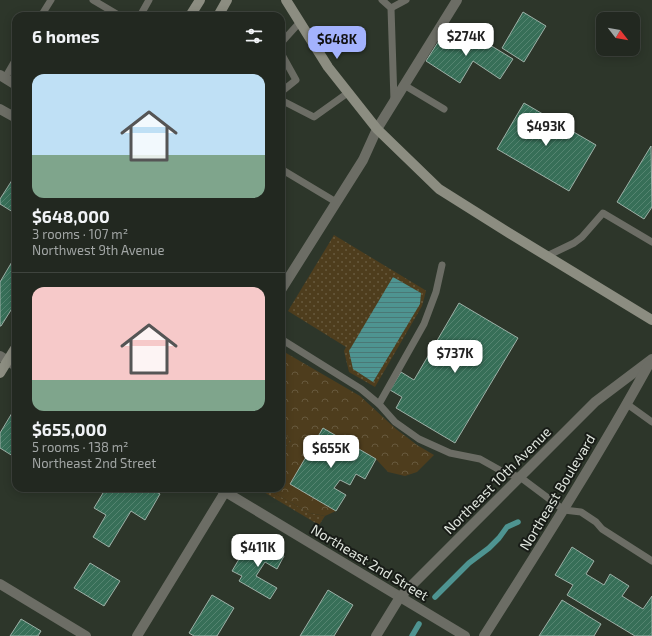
<!DOCTYPE html>
<html lang="en">
<head>
<meta charset="utf-8">
<style>
	:root { --surface:#222820; --page:#2e342d; --text:#f1f3f6; --muted:#a2a6a5; --line:#3f443e; --accent:#a3b2fd }
	body { margin:0; font-family:"Exo 2",sans-serif; background:var(--page); color:var(--text); height:100vh; display:flex; flex-direction:column; font-size:15px; white-space:nowrap }
	* { box-sizing:border-box; margin:0 }
	p { font-size:13px; color:var(--muted) }
	.icon { flex:none; width:22px; height:22px; fill:none; stroke:currentColor; stroke-width:2; stroke-linecap:round; stroke-linejoin:round }
	.map { position:relative; flex:1; overflow:hidden }
	.panel { position:absolute; left:12px; top:12px; width:273px; height:480px; display:flex; flex-direction:column; background:var(--surface); border-radius:12px; box-shadow:0 2px 10px #0003,0 0 0 1px var(--line) }
	.panel>* { flex:none }
	.needle { width:26px; rotate:121deg }
	.buttons { position:absolute; left:596px; top:12px; display:grid; gap:8px }
	.buttons a { display:grid; place-items:center; width:44px; height:44px; border-radius:8px; background:var(--surface); box-shadow:0 2px 10px #0003,0 0 0 1px var(--line); font-size:20px }
	.price { position:absolute; translate:-50% -34px; padding:0 9px; border-radius:8px; background:#fff; color:#222; font-size:13px; line-height:26px; filter:drop-shadow(0 1px 2px #0008) }
	.price::after { content:''; position:absolute; left:50%; top:24px; width:12px; height:9px; margin-left:-6px; background:inherit; clip-path:polygon(0 0,100% 0,50% 100%) }
	.price.on { background:var(--accent); color:#111 }
	ul { padding:0; list-style:none }
	li { display:grid; align-content:center; gap:8px; height:212px; padding:0 20px }
	li+li { border-top:1px solid var(--line) }
	li span { display:grid; place-items:center; height:124px; border-radius:12px; color:#555 }
	li>.icon { margin-inline-start:auto }
	span .icon { width:72px; height:72px; fill:#fffc; stroke-width:1 }
	li b { font-size:17px }
	h2 { display:flex; justify-content:space-between; align-items:center; height:48px; padding:0 20px; font-size:17px }
	.map>svg:first-child { display:block }
</style>
</head>
<body>
<div class="map">
<svg width="652" height="636" viewBox="0 0 652 636">
	<defs>
		<pattern id="grass-dots" width="8" height="8" patternUnits="userSpaceOnUse"><rect width="8" height="8" fill="#4e3d1d"/><path d="M2 2h.1M6 6h.1" fill="none" stroke="#67593d" stroke-width="1.8" stroke-linecap="round"/></pattern>
		<pattern id="forest-crowns" width="20" height="18" patternUnits="userSpaceOnUse"><rect width="20" height="18" fill="#4e3d1d"/><path d="M2 6a3 3 0 1 1 6 0M12 15a3 3 0 1 1 6 0" fill="none" stroke="#67593d"/></pattern>
		<pattern id="water-rules" width="6" height="5" patternUnits="userSpaceOnUse"><rect width="6" height="5" fill="#4e9491"/><path d="M0 2.5h6" fill="none" stroke="#4a7876"/></pattern>
		<pattern id="building-hatch" width="6" height="6" patternUnits="userSpaceOnUse"><rect width="6" height="6" fill="#376f58"/><path d="M-1 1l2-2M0 6l6-6M5 7l2-2" fill="none" stroke="#548470"/></pattern>
	</defs>
	<rect width="100%" height="100%" fill="#2d362a"/>
	<g fill="url(#grass-dots)">
		<polygon points="334,235 425,290 426,291 422,306 375,387 349,372 344,351 346,347 288,311"/>
		<polygon points="281,428 291,441 281,452"/>
		<polygon points="257,488 270,488 272,492 310,513 325,516 319,525"/>
	</g>
	<polygon fill="url(#forest-crowns)" points="281,350 360,396 396,429 417,445 434,455 417,472 405,476 388,472 376,459 323,428 291,484 336,511 325,516 310,513 272,492 270,488 281,488 281,452 291,441 281,428"/>
	<polygon fill="url(#water-rules)" points="393,277 421,293 420,304 373,382 353,369 349,351"/>
	<g fill="none" stroke-linecap="round" stroke-linejoin="round">
		<g stroke="#4e9491" stroke-width="5.5">
			<polyline points="435,597 469,563 489,548 499,538 507,527 518,522"/>
			<polyline points="412,636 419,624"/>
		</g>
	</g>
	<g fill="url(#building-hatch)" stroke="#9db0a7">
		<polygon points="523,12 546,26 524,62 502,48"/>
		<polygon points="447,28 480,49 485,42 513,59 500,79 473,61 460,83 426,61"/>
		<polygon points="524,103 596,145 569,191 497,149"/>
		<polygon points="651,146 652,207 644,219 617,202"/>
		<polygon points="16,174 16,214 0,204 0,199"/>
		<polygon points="16,255 16,302 1,326 0,326 0,282"/>
		<polygon points="459,303 518,338 455,443 396,408 402,397 390,390 401,372 414,380"/>
		<polygon points="15,408 16,408 16,458 0,448 0,433"/>
		<polygon points="323,428 376,459 365,479 356,474 350,485 340,480 334,488 346,495 336,511 290,484"/>
		<polygon points="106,488 149,488 160,494 145,520 131,511 109,547 93,537 106,515 94,508"/>
		<polygon points="259,541 284,556 277,569 265,562 256,576 277,588 270,599 239,581 242,576 232,571 245,549 252,553"/>
		<polygon points="572,547 594,561 586,574 604,585 610,574 629,586 622,596 643,609 652,596 652,636 635,636 567,595 573,585 555,575"/>
		<polygon points="90,563 120,581 104,606 74,588"/>
		<polygon points="328,590 353,605 334,636 300,636"/>
		<polygon points="212,595 234,608 217,636 194,636 189,633"/>
		<polygon points="562,600 601,624 594,636 539,636"/>
		<polygon points="21,619 41,631 38,636 10,636"/>
	</g>
	<g fill="none" stroke-linecap="round" stroke-linejoin="round">
		<g stroke="#6c6d65" stroke-width="7">
			<polyline points="93,0 120,16"/>
			<polyline points="382,0 391,8 394,101"/>
			<polyline points="391,8 406,0"/>
			<polyline points="41,16 51,0"/>
			<polyline points="140,16 149,0"/>
			<polyline points="281,43 300,22"/>
			<polyline points="281,53 296,80 281,92"/>
			<polyline points="5,78 16,59"/>
			<polyline points="404,85 444,109"/>
			<polyline points="281,100 314,117 349,92"/>
			<polyline points="281,169 336,202"/>
			<polyline points="547,256 574,243 582,237 603,213 652,242"/>
			<polyline points="442,265 436,292 424,324 379,404 395,422 419,439 450,453 480,459 505,473 520,477 564,510 581,512 596,522 602,529 652,561"/>
			<polyline points="281,339 361,389 379,404"/>
			<polyline points="627,404 652,422"/>
		</g>
		<g stroke="#6c6d65" stroke-width="10">
			<polyline points="0,75 16,85"/>
			<polyline points="0,109 16,118"/>
			<polyline points="281,290 363,160 377,129 457,0"/>
			<polyline points="0,356 16,366"/>
			<polyline points="219,488 465,636"/>
			<polyline points="0,584 86,636"/>
			<polyline points="137,636 225,492"/>
			<polyline points="376,636 400,597 595,402 652,359"/>
			<path d="M484,636C541,546 598,457 649,364"/>
		</g>
		<g stroke="#8c8d81" stroke-width="10">
			<polyline points="286,0 328,67 377,129 439,189 509,233 652,320"/>
			<polyline points="190,16 200,0"/>
			<polyline points="218,16 227,0"/>
			<polyline points="0,373 16,347"/>
		</g>
	</g>
	<g text-anchor="middle" dominant-baseline="central" stroke-width="4" stroke-linejoin="round" paint-order="stroke">
		<g font-size="14" fill="#e1e7df" stroke="#181c17">
			<text transform="translate(497 480) rotate(-45)">Northeast 10th Avenue</text>
			<text transform="translate(557 492) rotate(-59)">Northeast Boulevard</text>
			<text transform="translate(370 562) rotate(31)">Northeast 2nd Street</text>
		</g>
	</g>
</svg>
<div class="buttons">
<a><svg class="needle" viewBox="-14 -14 28 28"><path d="M0-13l5 13h-10z" fill="#e53935"/><path d="M0 13l5-13h-10z" fill="#a2a6a5"/></svg></a>
</div>
<b class="price" style="left:466px;top:57px">$274K</b>
<b class="price on" style="left:337px;top:60px">$648K</b>
<b class="price" style="left:546px;top:147px">$493K</b>
<b class="price" style="left:455px;top:374px">$737K</b>
<b class="price" style="left:331px;top:469px">$655K</b>
<b class="price" style="left:258px;top:568px">$411K</b>
<section class="panel">
<h2>6 homes<svg class="icon" aria-label="filters" viewBox="0 0 24 24"><path d="M4 7h16M4 17h16"/><circle cx="9" cy="7" r="2"/><circle cx="15" cy="17" r="2"/></svg></h2>
<ul>
<li><span style="background:linear-gradient(#bfe0f5 65%,#7fa58c 0)"><svg class="icon" aria-label="home" viewBox="0 0 24 24"><path d="M3 11l9-7 9 7M6 9v11h12V9"/></svg></span><div><b>$648,000</b><p>3 rooms · 107 m²</p><p>Northwest 9th Avenue</p></div></li>
<li><span style="background:linear-gradient(#f6c9c9 75%,#7fa58c 0)"><svg class="icon" aria-label="home" viewBox="0 0 24 24"><path d="M3 11l9-7 9 7M6 9v11h12V9"/></svg></span><div><b>$655,000</b><p>5 rooms · 138 m²</p><p>Northeast 2nd Street</p></div></li>
</ul>
</section>
</div>
</body>
</html>
